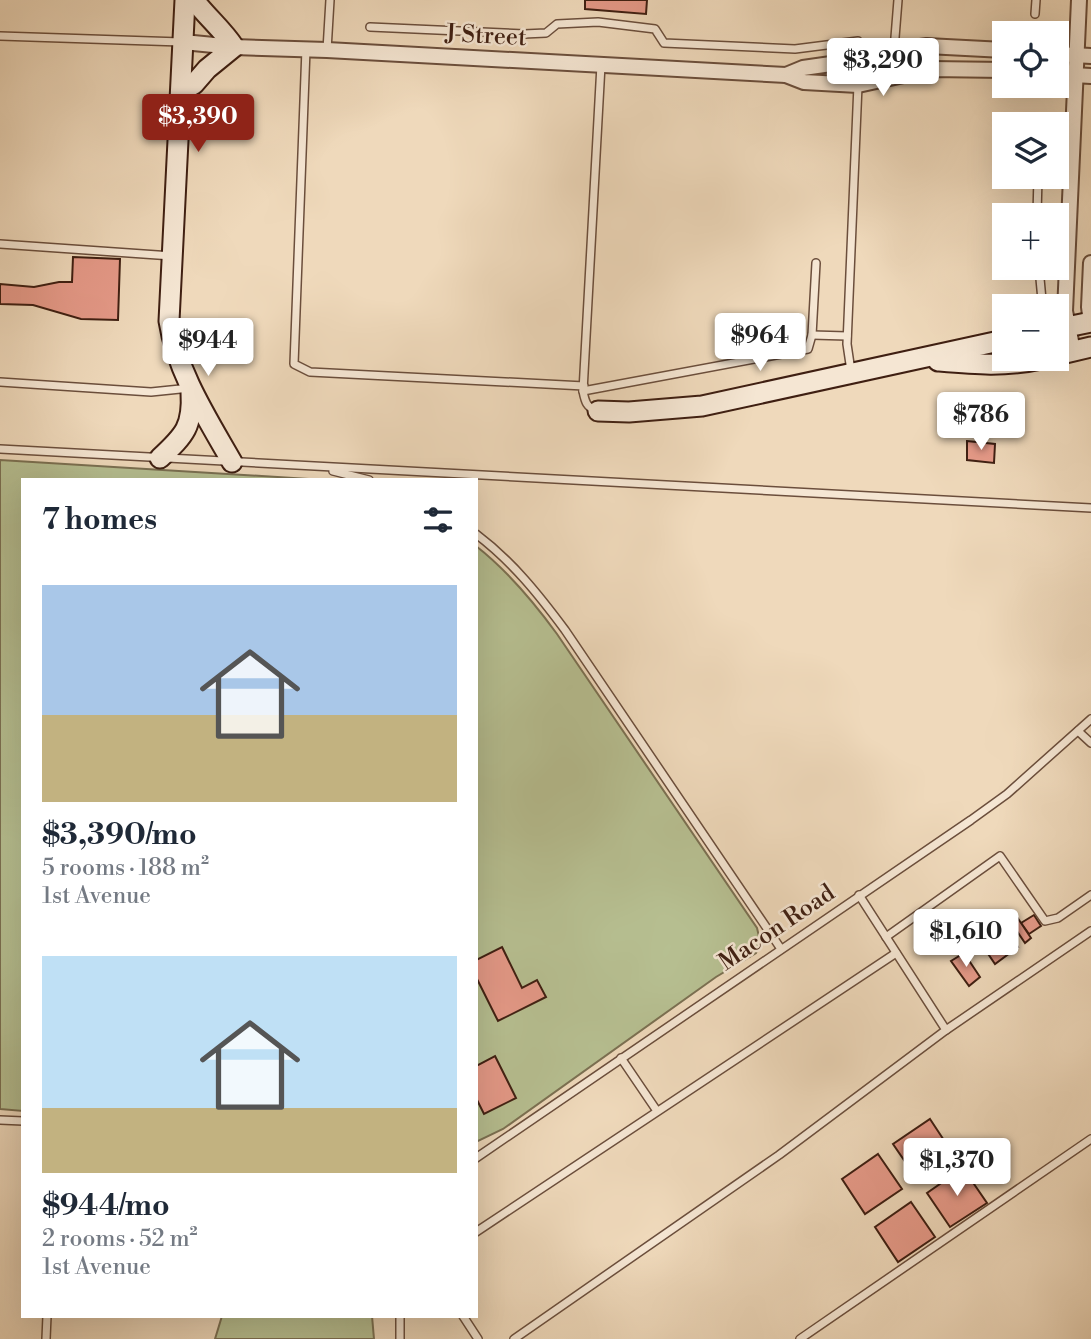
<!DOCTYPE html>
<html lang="en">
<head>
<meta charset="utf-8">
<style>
	:root { --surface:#fff; --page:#f2f2f3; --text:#1f2937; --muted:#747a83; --accent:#8f2418 }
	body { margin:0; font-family:"Libre Bodoni",serif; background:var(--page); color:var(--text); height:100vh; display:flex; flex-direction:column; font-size:26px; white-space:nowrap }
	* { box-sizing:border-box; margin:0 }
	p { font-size:23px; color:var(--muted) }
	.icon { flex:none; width:38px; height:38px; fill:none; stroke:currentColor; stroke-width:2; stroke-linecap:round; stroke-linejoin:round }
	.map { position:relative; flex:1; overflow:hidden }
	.panel { position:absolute; left:21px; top:478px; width:457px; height:840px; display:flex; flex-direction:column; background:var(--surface); border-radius:0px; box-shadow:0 7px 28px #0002 }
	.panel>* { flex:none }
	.tools { position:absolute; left:992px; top:21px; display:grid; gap:14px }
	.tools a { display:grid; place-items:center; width:77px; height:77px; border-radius:0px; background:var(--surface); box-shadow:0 7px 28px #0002; font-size:35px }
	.price { position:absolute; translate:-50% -60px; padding:0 16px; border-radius:7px; background:#fff; color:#222; font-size:23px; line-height:46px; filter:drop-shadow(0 2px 4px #0008) }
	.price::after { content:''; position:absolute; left:50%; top:42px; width:21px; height:16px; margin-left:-10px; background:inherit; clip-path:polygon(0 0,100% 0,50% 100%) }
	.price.active { background:var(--accent); color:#fff }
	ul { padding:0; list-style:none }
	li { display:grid; align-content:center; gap:14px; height:371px; padding:0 21px }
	li span { display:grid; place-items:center; height:217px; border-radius:0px; color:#555 }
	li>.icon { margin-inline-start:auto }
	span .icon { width:126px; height:126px; fill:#fffc; stroke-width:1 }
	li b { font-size:30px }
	h2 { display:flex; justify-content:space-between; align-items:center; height:84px; padding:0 21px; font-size:30px }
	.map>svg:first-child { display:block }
</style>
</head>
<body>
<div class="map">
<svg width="1091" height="1339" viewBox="0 0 1091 1339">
	<rect width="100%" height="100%" fill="#efd9bb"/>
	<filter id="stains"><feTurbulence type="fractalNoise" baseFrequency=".00286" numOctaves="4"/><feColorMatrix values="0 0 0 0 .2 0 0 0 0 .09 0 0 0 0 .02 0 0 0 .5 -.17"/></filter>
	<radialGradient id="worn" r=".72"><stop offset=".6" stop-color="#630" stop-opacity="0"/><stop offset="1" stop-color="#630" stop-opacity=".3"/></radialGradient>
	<g fill="#b7c092" stroke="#7b7052" stroke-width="2">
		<polygon points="0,460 309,479 23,480 23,1111 0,1109"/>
		<path d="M476,546C508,571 533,601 557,634L757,928L760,941L756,953L716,977L503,1129L476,1142Z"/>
		<polygon points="222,1316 372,1316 374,1339 215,1339"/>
	</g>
	<g fill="#e69a89" stroke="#3f1f12" stroke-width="2">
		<polygon points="585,0 647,0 646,14 585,9"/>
		<polygon points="73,257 120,259 118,320 81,319 33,305 0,304 0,284 34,287 59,282 72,282"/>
		<polygon points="967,441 995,444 994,463 967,460"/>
		<polygon points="1034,915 1041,926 1029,934 1021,923"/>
		<polygon points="998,916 1018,947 995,964 974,933"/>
		<polygon points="1017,917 1031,938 1025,943 1010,921"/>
		<polygon points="502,947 522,988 537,980 546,997 498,1021 476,977 476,960"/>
		<polygon points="964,953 980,977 969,986 951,961"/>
		<polygon points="495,1056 516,1098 484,1114 476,1098 476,1066"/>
		<polygon points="930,1119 953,1154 917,1179 893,1144"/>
		<polygon points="878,1154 902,1189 865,1214 842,1179"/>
		<polygon points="963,1168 987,1203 950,1227 927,1193"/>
		<polygon points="911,1202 935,1237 898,1262 875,1227"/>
	</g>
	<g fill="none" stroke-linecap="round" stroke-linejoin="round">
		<defs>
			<g id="lane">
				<polyline points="1035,14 1036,0"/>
				<polyline points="370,27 524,34 546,33 557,24 598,22 655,29 664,43 795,49 858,41"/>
				<polyline points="0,36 181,42"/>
				<polyline points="306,49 294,364 310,372 584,386"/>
				<polyline points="327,50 330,0"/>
				<polyline points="894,50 898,0"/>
				<polyline points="1040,124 1041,120"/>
				<polyline points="1037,215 1038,177"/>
				<polyline points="0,244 172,256"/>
				<polyline points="1039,306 1042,300 1039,268"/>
				<polyline points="812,335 847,336"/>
				<polyline points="851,371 847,344 858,85"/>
				<polyline points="0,382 151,392 190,388"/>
				<polyline points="583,391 808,349 812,335 816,263"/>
				<path d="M597,411C586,407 585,401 583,391L601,65"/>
				<polyline points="0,449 1091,508"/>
				<polyline points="333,471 369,480"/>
				<path d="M476,534C512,561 539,595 565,630L781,949"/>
				<polyline points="1078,731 1091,743"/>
				<polyline points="886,937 1000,856 1045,921 1058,918 1091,895"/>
				<polyline points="946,1030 1091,931"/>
				<polyline points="621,1058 657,1111"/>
				<polyline points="0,1120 23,1121"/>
				<polyline points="476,1158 971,820 1007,794 1091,719"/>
				<polyline points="476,1232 896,953"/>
				<polyline points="400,1316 400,1339"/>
				<polyline points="463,1316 478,1339"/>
				<polyline points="46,1339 47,1316"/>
				<polyline points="514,1339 779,1155 946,1030 859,895"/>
				<polyline points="800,1339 1091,1139"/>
			</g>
			<g id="street">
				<polyline points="183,42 234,47 327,50 786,75 804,82 858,85 931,69 1004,70"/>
				<polyline points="1057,54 1091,56"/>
				<polyline points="1057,74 1091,76"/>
				<polyline points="786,75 803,68 859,60 894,51 927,46 1004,50"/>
				<polyline points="1091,263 1089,307 1091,323"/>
				<polyline points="1073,351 1065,311 1079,0"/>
			</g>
			<g id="secondary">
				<path d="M185,0L169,321C177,372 207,418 232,462"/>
				<path d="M182,91L194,84L207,69L234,47C223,30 207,17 194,0"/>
				<polyline points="1057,329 1091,322"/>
				<polyline points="1057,355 1091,347"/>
				<path d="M938,361C973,364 1006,367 1041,359"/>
				<polyline points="598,411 629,412 702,406 1004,340"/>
				<path d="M160,458C185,435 193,426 191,392"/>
			</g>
		</defs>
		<use href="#lane" stroke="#6b4e3c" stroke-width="10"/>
		<use href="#street" stroke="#6b4e3c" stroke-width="18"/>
		<use href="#secondary" stroke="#3f1f12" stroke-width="23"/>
		<use href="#lane" stroke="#f5e6d3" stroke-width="7"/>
		<use href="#street" stroke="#f5e6d3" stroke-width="14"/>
		<use href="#secondary" stroke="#f5e6d3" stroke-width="19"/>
	</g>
	<g text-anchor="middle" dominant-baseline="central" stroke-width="5" stroke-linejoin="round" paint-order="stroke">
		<g font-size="24" fill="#3f1f12" stroke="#f5e6d3">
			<text transform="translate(486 36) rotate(3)">J Street</text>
			<text transform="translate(777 928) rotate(-34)">Macon Road</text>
		</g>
	</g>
	<rect width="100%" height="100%" filter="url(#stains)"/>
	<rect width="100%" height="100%" fill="url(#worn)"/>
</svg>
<div class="tools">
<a><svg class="icon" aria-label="locate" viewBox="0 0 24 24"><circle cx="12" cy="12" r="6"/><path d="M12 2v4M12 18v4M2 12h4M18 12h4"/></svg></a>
<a><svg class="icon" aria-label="layers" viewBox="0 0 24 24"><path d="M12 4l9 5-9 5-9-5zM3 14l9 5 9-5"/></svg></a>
<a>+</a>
<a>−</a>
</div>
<b class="price" style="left:883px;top:98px">$3,290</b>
<b class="price active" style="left:198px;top:154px">$3,390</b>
<b class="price" style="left:760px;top:373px">$964</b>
<b class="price" style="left:208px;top:378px">$944</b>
<b class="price" style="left:981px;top:452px">$786</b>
<b class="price" style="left:966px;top:969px">$1,610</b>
<b class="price" style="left:957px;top:1198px">$1,370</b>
<section class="panel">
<h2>7 homes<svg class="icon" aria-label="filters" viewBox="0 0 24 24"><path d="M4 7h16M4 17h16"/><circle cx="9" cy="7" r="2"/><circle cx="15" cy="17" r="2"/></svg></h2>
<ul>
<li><span style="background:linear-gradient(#a9c7e8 60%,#c2b280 0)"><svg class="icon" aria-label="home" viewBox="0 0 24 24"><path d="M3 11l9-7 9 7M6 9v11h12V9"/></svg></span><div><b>$3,390/mo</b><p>5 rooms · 188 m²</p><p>1st Avenue</p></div></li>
<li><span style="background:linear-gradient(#bfe0f5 70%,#c2b280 0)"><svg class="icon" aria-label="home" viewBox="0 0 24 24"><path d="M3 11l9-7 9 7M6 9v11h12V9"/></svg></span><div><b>$944/mo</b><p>2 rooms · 52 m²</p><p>1st Avenue</p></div></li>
</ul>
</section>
</div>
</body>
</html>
